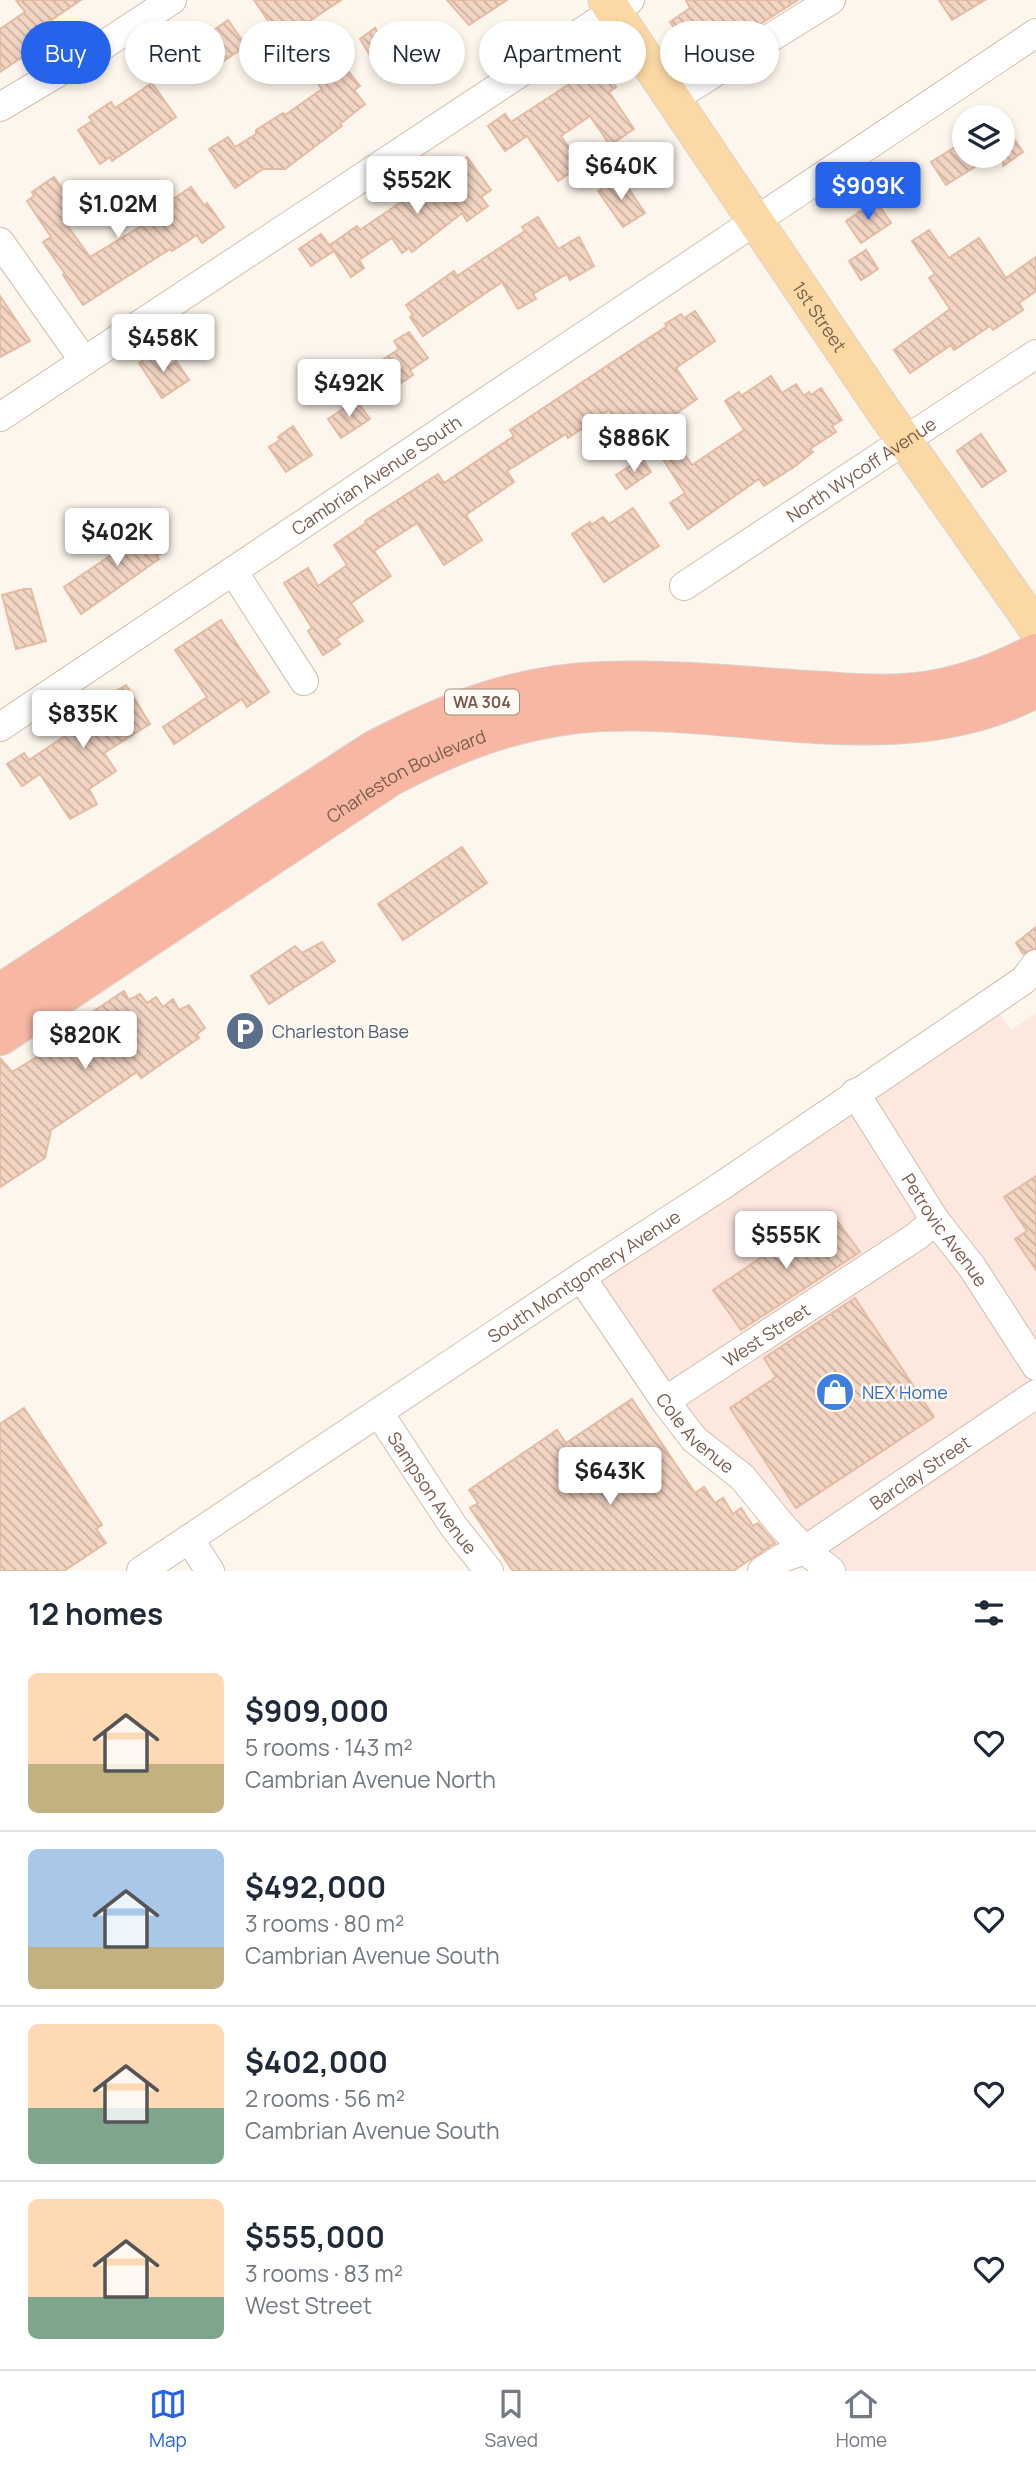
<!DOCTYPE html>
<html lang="en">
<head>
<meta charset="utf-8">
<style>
	:root { --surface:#fff; --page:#f6f6f7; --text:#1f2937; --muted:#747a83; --line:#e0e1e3; --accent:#2563eb }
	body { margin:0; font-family:Manrope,sans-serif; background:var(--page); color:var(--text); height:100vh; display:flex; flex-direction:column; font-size:26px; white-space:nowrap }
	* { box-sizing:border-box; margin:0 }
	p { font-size:23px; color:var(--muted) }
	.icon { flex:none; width:38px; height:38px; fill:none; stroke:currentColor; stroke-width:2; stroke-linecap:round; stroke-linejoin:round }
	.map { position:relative; height:1571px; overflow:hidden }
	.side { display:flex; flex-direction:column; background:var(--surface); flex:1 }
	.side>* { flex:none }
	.banner { position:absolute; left:21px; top:21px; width:994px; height:63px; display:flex; gap:14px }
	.fabs { position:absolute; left:952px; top:105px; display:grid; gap:14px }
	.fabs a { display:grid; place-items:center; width:63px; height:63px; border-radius:50%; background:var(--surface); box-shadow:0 4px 10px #0003; font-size:35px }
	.price { position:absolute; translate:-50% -60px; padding:0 16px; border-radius:7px; background:#fff; color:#222; font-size:23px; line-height:46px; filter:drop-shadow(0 2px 4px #0008) }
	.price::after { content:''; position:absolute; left:50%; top:42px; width:21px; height:16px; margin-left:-10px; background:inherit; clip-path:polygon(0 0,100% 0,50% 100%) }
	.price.current { background:var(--accent); color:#fff }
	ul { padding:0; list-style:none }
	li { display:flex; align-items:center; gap:21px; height:175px; padding:0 28px }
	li+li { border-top:2px solid var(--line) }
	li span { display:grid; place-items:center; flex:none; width:196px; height:140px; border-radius:10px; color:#555 }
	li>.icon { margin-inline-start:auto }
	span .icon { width:84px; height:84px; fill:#fffc; stroke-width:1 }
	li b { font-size:30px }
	h2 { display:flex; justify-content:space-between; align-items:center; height:84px; padding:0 28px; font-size:30px }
	.pill { padding:0 24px; border-radius:32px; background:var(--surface); box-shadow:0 4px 10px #0003; font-size:24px; line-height:63px }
	.pill.current { background:var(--accent); color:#fff }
	.tab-bar { display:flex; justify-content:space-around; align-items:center; height:98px; border-top:2px solid var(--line); background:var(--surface); font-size:19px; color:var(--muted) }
	.tab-bar a { display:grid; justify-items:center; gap:4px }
	.tab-bar .current { color:var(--accent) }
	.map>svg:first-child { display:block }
</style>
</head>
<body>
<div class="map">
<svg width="1036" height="1571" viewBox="0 0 1036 1571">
	<defs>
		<pattern id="building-back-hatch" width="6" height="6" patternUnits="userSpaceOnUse" patternTransform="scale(1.75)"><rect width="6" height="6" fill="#f3d5c3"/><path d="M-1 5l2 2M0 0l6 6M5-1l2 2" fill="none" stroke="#cab0a1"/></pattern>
	</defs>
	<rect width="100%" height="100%" fill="#fdf6ec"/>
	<polygon fill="#fde8e0" points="992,1003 1011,1030 1036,1013 1036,1571 833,1571 694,1439 581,1277"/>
	<g fill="url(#building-back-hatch)" stroke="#e6bba3" stroke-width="2">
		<polygon points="16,0 81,0 35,31 43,43 0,72 0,29 25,12"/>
		<polygon points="254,0 341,0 296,30 304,42 258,73 247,58 279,37"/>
		<polygon points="447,0 507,0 469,25"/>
		<polygon points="686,0 798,0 724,47 719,40 694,57 670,22 690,8"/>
		<polygon points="939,0 985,0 952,20"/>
		<polygon points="228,20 246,46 210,70 193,45"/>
		<polygon points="433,27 449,52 425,72 407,45"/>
		<polygon points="375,28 386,45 370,55 360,39"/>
		<polygon points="327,61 341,78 349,72 360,86 354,90 365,104 340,124 342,126 285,169 263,169 235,188 209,149 228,137 235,147 256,134 256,130 283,113 285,115 322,89 310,74"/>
		<polygon points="600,64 616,87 609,92 634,129 610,145 590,116 561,136 581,165 558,181 527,136 505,151 488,126 505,114 511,122"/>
		<polygon points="152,83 176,117 112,161 110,157 100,164 78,130 92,121 89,117 111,102 115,108"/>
		<polygon points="1003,122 1023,152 1003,166"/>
		<polygon points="955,147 961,156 992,156 946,185 931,162"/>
		<polygon points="467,157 491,190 481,197 488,206 467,221 462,213 412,252 409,248 402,253 392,238 359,260 364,268 351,277 330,245 357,226 360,230"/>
		<polygon points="620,176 645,213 623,227 598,191"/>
		<polygon points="54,177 75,207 61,217 90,257 176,205 172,200 191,187 204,205 207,203 224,227 202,243 197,235 172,251 170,249 83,305 63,275 65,274 43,242 51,237 27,201 34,196 32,192"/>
		<polygon points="876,201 891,223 861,243 846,221"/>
		<polygon points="538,217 558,249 579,237 594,266 570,280 567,274 533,294 536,299 518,309 502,282 423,336 410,317 413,315 406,305 454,271 457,276 525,231 522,227"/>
		<polygon points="929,230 949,258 979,238 1006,278 1036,257 1036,291 1019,303 1023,310 993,330 990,326 954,350 951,345 910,373 894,350 950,309 929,278 935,274 912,241"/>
		<polygon points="321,234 334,251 311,266 299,249"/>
		<polygon points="866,250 878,269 861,280 849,261"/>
		<polygon points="0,296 30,341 0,357"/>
		<polygon points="695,311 715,341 676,368 697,399 632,444 609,410 568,438 566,434 507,471 514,482 466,515 482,540 444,565 417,523 374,551 391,576 351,603 363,621 336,639 340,644 323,655 308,631 312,628 284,583 308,568 318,586 347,565 334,545 366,523 365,521 438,474 444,483 514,436 510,430 667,326 665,324 681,314 684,318"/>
		<polygon points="409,332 428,358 410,370 413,375 398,385 382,360 399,349 394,341"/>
		<polygon points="157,351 168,367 176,361 189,380 162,398 139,363"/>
		<polygon points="771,376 782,393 796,384 804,396 809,392 811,395 821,388 842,420 832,426 836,432 810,449 813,452 794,467 764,486 759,479 688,529 670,503 685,493 664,461 681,449 692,465 744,430 725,401 739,392 741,396"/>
		<polygon points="356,400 370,419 341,438 328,419"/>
		<polygon points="293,426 312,455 286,472 269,447 280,440 278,437"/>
		<polygon points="981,434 1006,471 982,487 957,451"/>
		<polygon points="642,458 651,472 626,489 616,475"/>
		<polygon points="633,508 659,546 604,582 572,534 590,522 591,525 603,517 609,524"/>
		<polygon points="148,520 168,548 157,556 159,559 81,614 64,587 129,543 124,536"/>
		<polygon points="24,589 31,589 46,641 16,649 2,595"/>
		<polygon points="221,620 269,692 247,707 242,699 174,744 163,727 207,697 175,650"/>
		<polygon points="126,685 150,724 104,753 116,771 89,789 97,804 70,819 40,774 22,786 7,764 24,753 29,760 65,736 59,727 61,725 58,720 79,705 83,711"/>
		<polygon points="462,847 487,883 403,940 378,904"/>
		<polygon points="1036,927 1036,948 1023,954 1016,943"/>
		<polygon points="322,942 335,961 269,1004 251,976 295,946 302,953"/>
		<polygon points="124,991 129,1000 140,994 147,1003 156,997 163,1007 173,999 179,1010 189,1005 205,1028 197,1034 199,1038 141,1078 137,1072 51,1130 45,1158 0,1187 0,1058 12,1072 53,1047 49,1041"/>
		<polygon points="1036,1176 1036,1270 1015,1239 1027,1231 1004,1197"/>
		<polygon points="830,1211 860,1252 741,1330 713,1290"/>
		<polygon points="855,1298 934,1417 796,1508 730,1408 776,1377 764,1358"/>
		<polygon points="632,1399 695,1493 704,1487 715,1503 723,1498 733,1514 741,1508 753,1526 758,1523 775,1543 733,1571 513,1571 470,1508 478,1503 469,1490 557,1430 566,1443"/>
		<polygon points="24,1408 102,1525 96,1529 106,1543 64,1571 0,1571 0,1424"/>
	</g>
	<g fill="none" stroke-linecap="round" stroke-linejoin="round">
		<defs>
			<g id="minor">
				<polyline points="674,98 831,0"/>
				<polyline points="0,107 96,50 172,0"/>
				<polyline points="0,242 84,361"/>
				<polyline points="0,417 630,0"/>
				<polyline points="233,571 304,681"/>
				<path id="s1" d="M684,586L1036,354"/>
				<path id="s2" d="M0,727L1036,33"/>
				<path id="s3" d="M855,1093L935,1220L972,1267L1036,1366"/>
				<path id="s4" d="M581,1277L665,1401L694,1439L742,1477L783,1527L805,1550L831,1571"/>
				<path id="s5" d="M665,1401L917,1236L935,1220"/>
				<path id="s6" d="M379,1413L454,1527L489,1571"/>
				<polyline points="189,1539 210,1571"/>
				<path id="s7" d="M141,1571L581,1277L720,1187L1024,980L1036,964"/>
				<path id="s8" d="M762,1571L782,1558L805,1550L1036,1394"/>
			</g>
			<g id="major">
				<path id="s9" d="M606,0L883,410L1036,628"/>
			</g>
			<g id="highway">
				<path d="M0,993L374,750C448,711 517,684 601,681C676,678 751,687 825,691C851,693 878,695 905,693C951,690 996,674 1036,653"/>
				<path id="s10" d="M0,1036L390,777C458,741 524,716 601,712C744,705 903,760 1036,688"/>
			</g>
		</defs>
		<use href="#minor" stroke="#d1beb0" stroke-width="30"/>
		<use href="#major" stroke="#dad1cd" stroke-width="37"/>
		<use href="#highway" stroke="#dad1cd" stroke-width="40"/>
		<use href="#minor" stroke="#fff" stroke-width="28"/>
		<use href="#major" stroke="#fbd9a5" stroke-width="35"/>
		<use href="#highway" stroke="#f7b7a3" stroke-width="38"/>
	</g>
	<defs>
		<symbol id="parking-disc" viewBox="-11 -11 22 22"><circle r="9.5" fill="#5c6f8a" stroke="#fffaf3"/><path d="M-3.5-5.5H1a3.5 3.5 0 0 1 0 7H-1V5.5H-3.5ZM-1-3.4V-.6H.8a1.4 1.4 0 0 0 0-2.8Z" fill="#fff"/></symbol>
		<symbol id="shop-disc" viewBox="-11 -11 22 22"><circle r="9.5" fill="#3f7fe0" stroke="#fffaf3"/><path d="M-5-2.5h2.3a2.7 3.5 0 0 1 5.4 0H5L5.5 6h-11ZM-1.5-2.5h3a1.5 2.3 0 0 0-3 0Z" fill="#fff"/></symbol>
	</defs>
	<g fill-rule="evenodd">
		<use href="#parking-disc" x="223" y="1009" width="44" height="44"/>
		<use href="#shop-disc" x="813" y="1370" width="44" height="44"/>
	</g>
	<g text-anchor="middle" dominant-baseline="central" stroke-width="5" stroke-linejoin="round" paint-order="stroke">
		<rect fill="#fffaf3" stroke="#a28b7f" stroke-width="2" x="445" y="689.5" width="74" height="25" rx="5"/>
		<g font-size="16" font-weight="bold" fill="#7a5c4d">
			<text x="482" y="702">WA 304</text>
		</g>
		<g font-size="18" fill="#7a5c4d" stroke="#fffaf3">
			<text stroke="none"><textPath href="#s9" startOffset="382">1st Street</textPath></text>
			<text stroke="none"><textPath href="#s1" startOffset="212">North Wycoff Avenue</textPath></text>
			<text stroke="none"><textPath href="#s2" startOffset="453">Cambrian Avenue South</textPath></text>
			<text stroke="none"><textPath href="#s10" startOffset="483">Charleston Boulevard</textPath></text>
			<text stroke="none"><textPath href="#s3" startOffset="164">Petrovic Avenue</textPath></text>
			<text stroke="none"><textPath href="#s7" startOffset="532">South Montgomery Avenue</textPath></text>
			<text stroke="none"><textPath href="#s5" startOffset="121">West Street</textPath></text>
			<text stroke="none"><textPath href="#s4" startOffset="194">Cole Avenue</textPath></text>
			<text stroke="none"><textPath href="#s8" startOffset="187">Barclay Street</textPath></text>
			<text stroke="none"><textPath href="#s6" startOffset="96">Sampson Avenue</textPath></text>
		</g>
		<g font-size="18" fill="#4e5e75" stroke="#fffaf3" text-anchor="start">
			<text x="272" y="1031">Charleston Base</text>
		</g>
		<g font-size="18" fill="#366cbe" stroke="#fffaf3" text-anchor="start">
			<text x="862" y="1392">NEX Home</text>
		</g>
	</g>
</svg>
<div class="fabs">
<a><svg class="icon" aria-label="layers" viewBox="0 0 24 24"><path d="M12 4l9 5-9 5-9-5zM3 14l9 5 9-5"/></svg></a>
</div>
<b class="price" style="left:621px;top:202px">$640K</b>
<b class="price" style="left:417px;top:216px">$552K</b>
<b class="price current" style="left:868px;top:222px">$909K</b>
<b class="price" style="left:118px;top:240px">$1.02M</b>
<b class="price" style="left:163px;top:374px">$458K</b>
<b class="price" style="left:349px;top:419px">$492K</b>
<b class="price" style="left:634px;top:474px">$886K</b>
<b class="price" style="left:117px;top:568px">$402K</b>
<b class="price" style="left:83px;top:750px">$835K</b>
<b class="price" style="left:85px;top:1071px">$820K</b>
<b class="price" style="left:786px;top:1271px">$555K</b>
<b class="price" style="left:610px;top:1507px">$643K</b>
<div class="banner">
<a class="pill current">Buy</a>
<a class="pill">Rent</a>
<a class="pill">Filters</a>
<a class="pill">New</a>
<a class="pill">Apartment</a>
<a class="pill">House</a>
</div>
</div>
<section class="side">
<h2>12 homes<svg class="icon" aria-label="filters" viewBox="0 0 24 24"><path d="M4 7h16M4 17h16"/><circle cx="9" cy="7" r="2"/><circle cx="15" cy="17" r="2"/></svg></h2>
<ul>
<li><span style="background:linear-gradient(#ffd9b3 65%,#c2b280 0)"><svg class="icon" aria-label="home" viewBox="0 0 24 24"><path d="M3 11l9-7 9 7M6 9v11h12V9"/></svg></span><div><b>$909,000</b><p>5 rooms · 143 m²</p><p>Cambrian Avenue North</p></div><svg class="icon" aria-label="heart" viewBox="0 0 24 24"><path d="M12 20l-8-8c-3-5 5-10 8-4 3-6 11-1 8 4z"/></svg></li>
<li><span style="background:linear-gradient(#a9c7e8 70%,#c2b280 0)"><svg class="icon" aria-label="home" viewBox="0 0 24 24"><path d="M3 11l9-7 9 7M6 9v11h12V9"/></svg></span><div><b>$492,000</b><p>3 rooms · 80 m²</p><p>Cambrian Avenue South</p></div><svg class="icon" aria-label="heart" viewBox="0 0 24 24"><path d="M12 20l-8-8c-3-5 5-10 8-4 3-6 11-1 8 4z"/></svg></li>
<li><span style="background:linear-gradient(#ffd9b3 60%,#7fa58c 0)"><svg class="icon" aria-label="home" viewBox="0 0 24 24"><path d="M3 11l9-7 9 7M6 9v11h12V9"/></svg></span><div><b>$402,000</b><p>2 rooms · 56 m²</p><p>Cambrian Avenue South</p></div><svg class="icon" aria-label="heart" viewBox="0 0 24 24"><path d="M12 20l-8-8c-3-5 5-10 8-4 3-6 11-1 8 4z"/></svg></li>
<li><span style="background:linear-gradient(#ffd9b3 70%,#7fa58c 0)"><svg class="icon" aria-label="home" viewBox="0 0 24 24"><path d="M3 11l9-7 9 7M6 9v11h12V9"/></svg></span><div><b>$555,000</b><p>3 rooms · 83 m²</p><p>West Street</p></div><svg class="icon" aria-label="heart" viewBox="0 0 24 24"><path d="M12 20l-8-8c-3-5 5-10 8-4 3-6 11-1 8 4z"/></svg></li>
</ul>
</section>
<nav class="tab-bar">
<a class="current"><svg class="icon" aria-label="map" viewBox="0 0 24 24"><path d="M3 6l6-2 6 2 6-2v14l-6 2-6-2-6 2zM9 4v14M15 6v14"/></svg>Map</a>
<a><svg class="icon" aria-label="saved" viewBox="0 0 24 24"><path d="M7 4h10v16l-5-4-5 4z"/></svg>Saved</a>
<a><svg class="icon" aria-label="home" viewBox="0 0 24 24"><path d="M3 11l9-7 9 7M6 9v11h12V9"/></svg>Home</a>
</nav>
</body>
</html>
